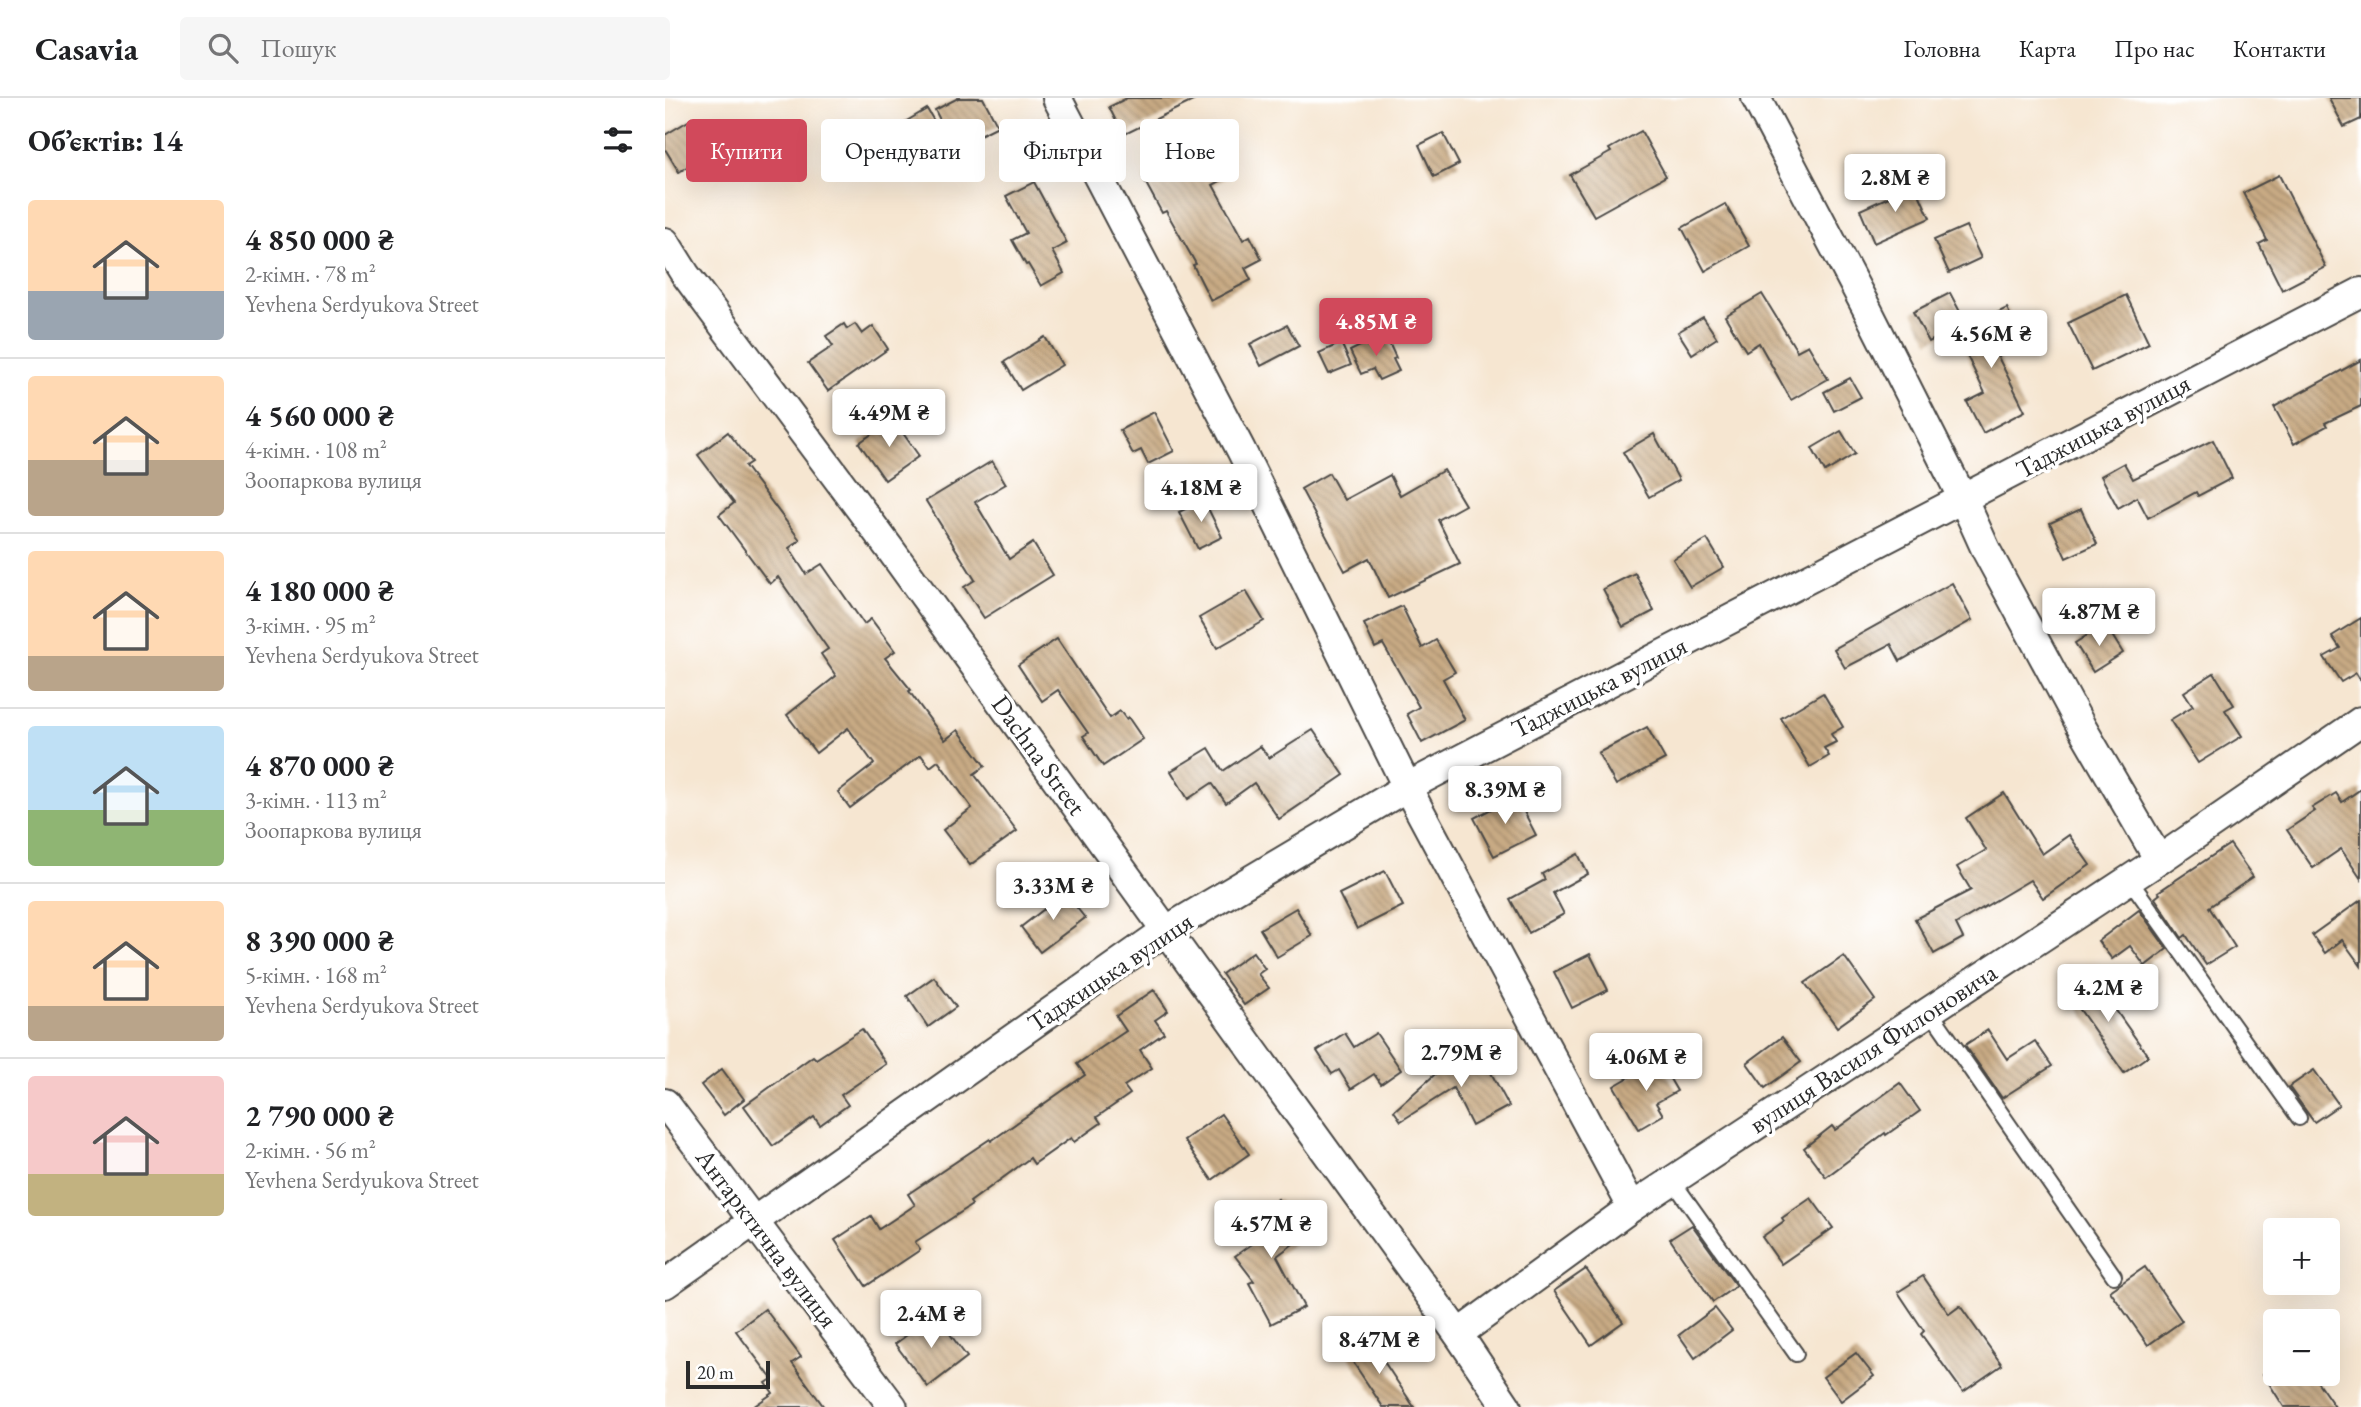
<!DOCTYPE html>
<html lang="uk">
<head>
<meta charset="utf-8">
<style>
	:root { --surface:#fff; --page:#f6f6f6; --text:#202124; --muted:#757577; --line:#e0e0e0; --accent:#d1495b }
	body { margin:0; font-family:"EB Garamond",serif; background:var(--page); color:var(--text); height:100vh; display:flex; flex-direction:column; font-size:26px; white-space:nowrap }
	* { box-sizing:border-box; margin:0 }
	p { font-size:23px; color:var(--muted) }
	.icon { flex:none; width:38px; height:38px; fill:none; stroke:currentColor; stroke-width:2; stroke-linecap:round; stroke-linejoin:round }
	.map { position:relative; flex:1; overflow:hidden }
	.details { display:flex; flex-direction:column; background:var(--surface); width:665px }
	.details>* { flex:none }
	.banner { position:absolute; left:21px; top:21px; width:665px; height:63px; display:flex; gap:14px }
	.controls { position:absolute; left:1598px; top:1120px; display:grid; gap:14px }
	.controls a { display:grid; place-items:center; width:77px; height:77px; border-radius:7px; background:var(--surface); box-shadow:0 7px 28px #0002; font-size:35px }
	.scale { position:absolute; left:21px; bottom:18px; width:84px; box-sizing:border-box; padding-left:7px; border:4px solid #2b2b2b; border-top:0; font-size:19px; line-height:24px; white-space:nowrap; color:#2b2b2b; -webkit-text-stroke:5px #fff; paint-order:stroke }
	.price { position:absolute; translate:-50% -60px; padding:0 16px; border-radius:7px; background:#fff; color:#222; font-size:23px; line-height:46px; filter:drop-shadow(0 2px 4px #0008) }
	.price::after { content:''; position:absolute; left:50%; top:42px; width:21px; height:16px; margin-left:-10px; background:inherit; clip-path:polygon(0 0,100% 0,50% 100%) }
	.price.selected { background:var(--accent); color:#fff }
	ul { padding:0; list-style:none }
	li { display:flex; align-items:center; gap:21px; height:175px; padding:0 28px }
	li+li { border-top:2px solid var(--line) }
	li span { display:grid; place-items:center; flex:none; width:196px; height:140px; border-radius:7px; color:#555 }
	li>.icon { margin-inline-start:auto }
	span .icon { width:84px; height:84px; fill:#fffc; stroke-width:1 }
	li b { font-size:30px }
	h2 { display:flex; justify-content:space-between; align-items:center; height:84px; padding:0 28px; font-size:30px }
	.chip { padding:0 24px; border-radius:7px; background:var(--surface); box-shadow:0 7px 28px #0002; font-size:24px; line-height:63px }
	.chip.selected { background:var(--accent); color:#fff }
	header { display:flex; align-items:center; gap:42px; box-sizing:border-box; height:98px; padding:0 35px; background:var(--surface); border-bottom:2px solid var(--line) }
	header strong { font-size:33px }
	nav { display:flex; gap:38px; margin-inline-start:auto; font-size:24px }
	.search { width:490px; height:63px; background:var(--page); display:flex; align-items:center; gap:18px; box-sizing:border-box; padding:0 24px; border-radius:7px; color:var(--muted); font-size:26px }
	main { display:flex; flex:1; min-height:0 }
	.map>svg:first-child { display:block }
</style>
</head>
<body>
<header>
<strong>Casavia</strong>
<div class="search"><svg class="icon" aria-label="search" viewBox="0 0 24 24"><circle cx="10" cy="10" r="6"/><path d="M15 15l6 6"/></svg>Пошук</div>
<nav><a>Головна</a><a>Карта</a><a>Про нас</a><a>Контакти</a></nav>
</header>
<main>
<section class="details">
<h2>Об’єктів: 14<svg class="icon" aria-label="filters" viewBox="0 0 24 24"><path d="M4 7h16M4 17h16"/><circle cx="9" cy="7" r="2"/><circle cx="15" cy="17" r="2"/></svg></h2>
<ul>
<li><span style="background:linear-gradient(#ffd9b3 65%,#9aa5b1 0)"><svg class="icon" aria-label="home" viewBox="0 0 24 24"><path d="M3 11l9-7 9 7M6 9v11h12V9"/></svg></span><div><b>4 850 000 ₴</b><p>2-кімн. · 78 m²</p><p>Yevhena Serdyukova Street</p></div></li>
<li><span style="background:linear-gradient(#ffd9b3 60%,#b9a48a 0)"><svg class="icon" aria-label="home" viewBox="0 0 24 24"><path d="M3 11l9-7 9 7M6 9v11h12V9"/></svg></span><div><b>4 560 000 ₴</b><p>4-кімн. · 108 m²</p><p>Зоопаркова вулиця</p></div></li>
<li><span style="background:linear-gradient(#ffd9b3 75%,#b9a48a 0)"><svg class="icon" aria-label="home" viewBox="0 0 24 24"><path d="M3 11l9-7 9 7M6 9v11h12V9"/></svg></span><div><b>4 180 000 ₴</b><p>3-кімн. · 95 m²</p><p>Yevhena Serdyukova Street</p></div></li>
<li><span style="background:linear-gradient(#bfe0f5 60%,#8fb573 0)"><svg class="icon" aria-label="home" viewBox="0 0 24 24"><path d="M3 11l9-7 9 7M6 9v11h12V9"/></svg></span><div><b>4 870 000 ₴</b><p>3-кімн. · 113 m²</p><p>Зоопаркова вулиця</p></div></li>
<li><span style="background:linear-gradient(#ffd9b3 75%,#b9a48a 0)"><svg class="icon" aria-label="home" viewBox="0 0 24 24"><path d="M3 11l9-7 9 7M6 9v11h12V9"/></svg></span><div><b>8 390 000 ₴</b><p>5-кімн. · 168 m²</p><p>Yevhena Serdyukova Street</p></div></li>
<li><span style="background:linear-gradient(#f6c9c9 70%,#c2b280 0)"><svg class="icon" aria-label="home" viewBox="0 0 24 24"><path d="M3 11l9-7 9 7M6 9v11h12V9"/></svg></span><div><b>2 790 000 ₴</b><p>2-кімн. · 56 m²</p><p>Yevhena Serdyukova Street</p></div></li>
</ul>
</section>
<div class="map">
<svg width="1696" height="1309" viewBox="0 0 1696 1309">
	<defs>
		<pattern id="building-back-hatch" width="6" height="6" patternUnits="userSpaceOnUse" patternTransform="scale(1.75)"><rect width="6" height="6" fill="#c8aa84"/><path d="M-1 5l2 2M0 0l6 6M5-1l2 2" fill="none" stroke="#a38b6c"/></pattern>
	</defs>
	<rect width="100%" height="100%" fill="#fff"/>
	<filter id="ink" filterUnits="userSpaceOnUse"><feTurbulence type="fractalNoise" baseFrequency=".0143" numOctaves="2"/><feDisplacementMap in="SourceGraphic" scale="14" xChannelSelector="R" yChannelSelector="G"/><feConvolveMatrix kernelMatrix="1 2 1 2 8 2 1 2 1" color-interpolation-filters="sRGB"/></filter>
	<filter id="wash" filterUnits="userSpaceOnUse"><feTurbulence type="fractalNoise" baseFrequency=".00686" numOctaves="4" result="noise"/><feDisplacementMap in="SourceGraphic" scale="28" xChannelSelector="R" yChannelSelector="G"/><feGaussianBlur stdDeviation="1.57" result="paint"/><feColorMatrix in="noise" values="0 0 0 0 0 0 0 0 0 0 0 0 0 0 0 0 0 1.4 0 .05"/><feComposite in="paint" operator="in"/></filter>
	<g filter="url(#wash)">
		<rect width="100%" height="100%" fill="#f6e6d1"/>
		<g id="blocks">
			<g fill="url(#building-back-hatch)">
				<polygon points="293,0 318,0 333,28 289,50 270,12"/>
				<polygon points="462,0 534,0 458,37 444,9"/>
				<polygon points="1664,0 1696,0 1696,21 1679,29"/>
				<polygon points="262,11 273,30 246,46 235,27"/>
				<polygon points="25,22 45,54 14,74 0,51 0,37"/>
				<polygon points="976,33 1001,78 929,118 905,77 946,54 944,51"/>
				<polygon points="778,35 794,66 769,79 754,47"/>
				<polygon points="540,47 559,81 548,87 578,142 585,138 597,161 580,170 586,182 546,203 528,167 531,166 501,113 497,115 478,80"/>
				<polygon points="1614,77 1661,169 1617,192 1594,146 1602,142 1578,95"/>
				<polygon points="369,84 402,145 387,153 399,175 376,188 363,166 361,167 347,142 361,135 341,98"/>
				<polygon points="1250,87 1265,120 1209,145 1195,112"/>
				<polygon points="1060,106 1084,148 1040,173 1017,130"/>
				<polygon points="1301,128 1316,160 1284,175 1269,142"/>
				<polygon points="1285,195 1301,225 1264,244 1248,214"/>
				<polygon points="1097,196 1132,253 1143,247 1163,281 1126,302 1094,245 1081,253 1060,218"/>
				<polygon points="1461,197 1484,245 1427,273 1403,225"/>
				<polygon points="1342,210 1355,238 1329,251 1360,313 1318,335 1302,304 1320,295 1291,235"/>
				<polygon points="1038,219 1052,240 1027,256 1013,234"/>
				<polygon points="179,226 182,231 190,226 197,236 208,228 223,251 163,293 143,265 168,248 161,238"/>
				<polygon points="622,227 634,248 596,268 585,246"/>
				<polygon points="720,236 731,260 728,261 734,273 714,282 708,271 696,276 685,253"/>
				<polygon points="380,239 397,267 356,292 339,264"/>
				<polygon points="676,245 686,267 664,276 654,255"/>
				<polygon points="1696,262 1696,308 1660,325 1662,328 1629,346 1609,309"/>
				<polygon points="1185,280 1196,299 1169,313 1159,294"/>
				<polygon points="489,314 509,353 483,366 476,352 468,356 455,332"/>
				<polygon points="228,321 254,358 220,382 194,345"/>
				<polygon points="1176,333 1190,356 1160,374 1147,350"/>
				<polygon points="63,334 86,364 80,368 135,442 124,450 141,476 157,466 199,526 206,521 230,553 220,560 246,592 244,593 280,642 293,632 320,668 309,676 352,733 305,767 278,732 307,710 273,663 265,669 256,657 185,710 173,694 209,666 183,630 151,655 122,617 171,578 156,556 163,551 113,479 105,486 54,417 69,405 33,357"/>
				<polygon points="989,336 1014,382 984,399 958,354"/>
				<polygon points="1548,342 1567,380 1533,398 1531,394 1483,420 1472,399 1453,410 1436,378 1459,365 1468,381"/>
				<polygon points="327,363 341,386 310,404 344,461 368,445 388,477 319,520 299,489 310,482 261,403"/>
				<polygon points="779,372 800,407 773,422 795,466 723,500 704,460 680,473 636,391 664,375 679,402 725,377 735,397"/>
				<polygon points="539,402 557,439 533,451 514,414"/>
				<polygon points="1416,411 1432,446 1401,460 1385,425"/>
				<polygon points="1042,441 1059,469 1025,489 1008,461"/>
				<polygon points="970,475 989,513 958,529 938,491"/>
				<polygon points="1287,485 1307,522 1235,563 1226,546 1180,570 1169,551"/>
				<polygon points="581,493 599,523 552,550 534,520"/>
				<polygon points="737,508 757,550 771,542 790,574 778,581 800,622 757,645 742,616 754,609 718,546 710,550 699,526"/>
				<polygon points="1696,520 1696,583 1691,575 1676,584 1659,559 1675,550 1667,538"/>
				<polygon points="1440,526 1458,555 1428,574 1410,545"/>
				<polygon points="392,541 445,620 455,613 461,621 463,619 478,641 438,668 418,638 423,635 393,592 377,603 353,567"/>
				<polygon points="1549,575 1569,607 1560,612 1577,638 1533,665 1505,622 1528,608 1519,594"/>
				<polygon points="1158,595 1178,629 1166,636 1171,644 1159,650 1164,658 1145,669 1116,620"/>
				<polygon points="982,629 1000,661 951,687 933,655"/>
				<polygon points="648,632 679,677 614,721 589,685 561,705 547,685 523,701 506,673 544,650 558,673 595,648 604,660"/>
				<polygon points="1696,691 1696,781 1676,751 1648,770 1622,732 1650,713 1647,710 1671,695 1677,704"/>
				<polygon points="1339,695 1377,756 1404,737 1425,767 1378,800 1365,782 1291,826 1298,840 1269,856 1250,821 1306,792 1292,769 1321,752 1301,720"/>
				<polygon points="851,698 871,737 829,758 809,720"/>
				<polygon points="1565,746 1588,779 1544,809 1570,849 1541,867 1521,837 1517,840 1490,800 1495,796 1493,794"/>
				<polygon points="913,756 923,776 888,795 899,816 864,835 845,801 880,782 877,776"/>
				<polygon points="720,773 738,808 692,831 674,796"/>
				<polygon points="400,795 420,820 375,854 356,829"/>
				<polygon points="1696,802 1696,868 1677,842 1660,855 1647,837"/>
				<polygon points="631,810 647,838 612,859 595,831"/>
				<polygon points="1474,812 1502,851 1480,868 1465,848 1447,861 1433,843"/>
				<polygon points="588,854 600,871 593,876 604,890 579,907 557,876"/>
				<polygon points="925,856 943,892 907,910 889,874"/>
				<polygon points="1179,858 1210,902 1172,929 1140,885"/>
				<polygon points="1426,877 1483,958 1459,975 1402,893"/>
				<polygon points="269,879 291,909 263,929 242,898"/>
				<polygon points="489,892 503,913 490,922 499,935 475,952 487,970 459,988 465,996 432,1019 436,1025 409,1044 406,1040 369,1066 365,1060 305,1104 307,1107 250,1144 255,1152 201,1188 170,1142 206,1118 214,1131 250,1107 243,1096 325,1041 326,1043 420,977 412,966 461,933 451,918"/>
				<polygon points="197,931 221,966 176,997 183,1007 155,1027 149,1019 108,1048 79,1008 148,958 151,961"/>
				<polygon points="1323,932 1342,961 1370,943 1387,968 1337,1000 1300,947"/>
				<polygon points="680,935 689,949 711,935 736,972 716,986 709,976 686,991 674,972 667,976 652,953"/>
				<polygon points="1117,939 1136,964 1100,990 1082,965"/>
				<polygon points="812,949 844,1008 807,1028 788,990 736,1023 729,1013 777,970"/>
				<polygon points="994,962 1012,993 991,1005 998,1017 974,1031 949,988"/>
				<polygon points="57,971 79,1001 59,1017 36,987"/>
				<polygon points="1649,972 1674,1007 1649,1024 1624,989"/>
				<polygon points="1235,985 1255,1013 1221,1037 1220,1035 1161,1079 1139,1050 1167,1028 1170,1032"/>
				<polygon points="556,1016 584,1056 547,1082 519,1042"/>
				<polygon points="1146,1100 1168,1130 1116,1166 1097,1139 1119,1123 1117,1120"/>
				<polygon points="613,1101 640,1137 612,1158 639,1209 606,1226 584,1185 589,1183 570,1158 587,1146 575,1129"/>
				<polygon points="1027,1127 1071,1188 1048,1204 1005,1141"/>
				<polygon points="1480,1169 1517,1223 1483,1247 1445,1193"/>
				<polygon points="921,1171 958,1224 926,1247 889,1193"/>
				<polygon points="1258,1178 1284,1216 1295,1208 1337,1267 1298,1294 1256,1236 1259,1233 1233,1194"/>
				<polygon points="1050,1210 1067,1232 1030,1260 1014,1237"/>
				<polygon points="100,1211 136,1259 127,1265 159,1309 88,1309 108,1295 101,1285 107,1281 71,1233"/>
				<polygon points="270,1216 302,1259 263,1289 230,1246"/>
				<polygon points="704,1241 749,1309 718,1309 682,1255"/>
				<polygon points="1191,1255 1209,1278 1176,1303 1158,1279"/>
				<polygon points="1598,1276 1647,1276 1670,1309 1619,1309"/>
			</g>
		</g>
	</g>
	<g filter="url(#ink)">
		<use href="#blocks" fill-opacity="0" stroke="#494744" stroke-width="2"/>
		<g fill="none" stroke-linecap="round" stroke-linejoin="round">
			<defs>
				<g id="service">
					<polyline points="1464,781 1634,1020"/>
					<polyline points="1265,913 1449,1178"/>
					<polyline points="1007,1082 1131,1256"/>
				</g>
				<g id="minor">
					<polyline points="392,0 576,352 742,689 967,1109"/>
					<polyline points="1091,0 1201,209 1298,401 1321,452 1416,628 1494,762"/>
					<polyline points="0,144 20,176 225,451 793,1236 842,1309"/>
					<polyline points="0,1005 228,1309"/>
					<polyline points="0,1186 500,833 742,689 1696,194"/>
					<polyline points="793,1236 967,1109 1494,762 1696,623"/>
				</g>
			</defs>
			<use href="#service" stroke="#494744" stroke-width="18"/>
			<use href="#minor" stroke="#494744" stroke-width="32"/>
			<use href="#service" stroke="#fff" stroke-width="14"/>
			<use href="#minor" stroke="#fff" stroke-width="28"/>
		</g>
	</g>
	<g text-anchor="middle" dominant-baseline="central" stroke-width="7" stroke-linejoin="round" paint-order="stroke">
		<g font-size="26" fill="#2b2b2b" stroke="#fff">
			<text transform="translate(1438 328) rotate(-28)">Таджицька вулиця</text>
			<text transform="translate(934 589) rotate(-27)">Таджицька вулиця</text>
			<text transform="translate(374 657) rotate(54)">Dachna Street</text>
			<text transform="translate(445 874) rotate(-34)">Таджицька вулиця</text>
			<text transform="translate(1208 950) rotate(-33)">вулиця Василя Филоновича</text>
			<text transform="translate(102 1140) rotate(53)">Антарктична вулиця</text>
		</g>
	</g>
</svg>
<div class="controls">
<a>+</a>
<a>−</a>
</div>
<div class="scale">20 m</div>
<b class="price" style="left:1230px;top:116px">2.8M ₴</b>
<b class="price selected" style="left:711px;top:260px">4.85M ₴</b>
<b class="price" style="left:1326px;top:272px">4.56M ₴</b>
<b class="price" style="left:224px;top:351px">4.49M ₴</b>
<b class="price" style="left:536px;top:426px">4.18M ₴</b>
<b class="price" style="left:1434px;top:550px">4.87M ₴</b>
<b class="price" style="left:840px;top:728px">8.39M ₴</b>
<b class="price" style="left:388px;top:824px">3.33M ₴</b>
<b class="price" style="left:1443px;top:926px">4.2M ₴</b>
<b class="price" style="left:796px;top:991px">2.79M ₴</b>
<b class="price" style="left:981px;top:995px">4.06M ₴</b>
<b class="price" style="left:606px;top:1162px">4.57M ₴</b>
<b class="price" style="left:266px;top:1252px">2.4M ₴</b>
<b class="price" style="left:714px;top:1278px">8.47M ₴</b>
<div class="banner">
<a class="chip selected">Купити</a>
<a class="chip">Орендувати</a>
<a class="chip">Фільтри</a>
<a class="chip">Нове</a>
</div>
</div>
</main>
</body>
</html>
